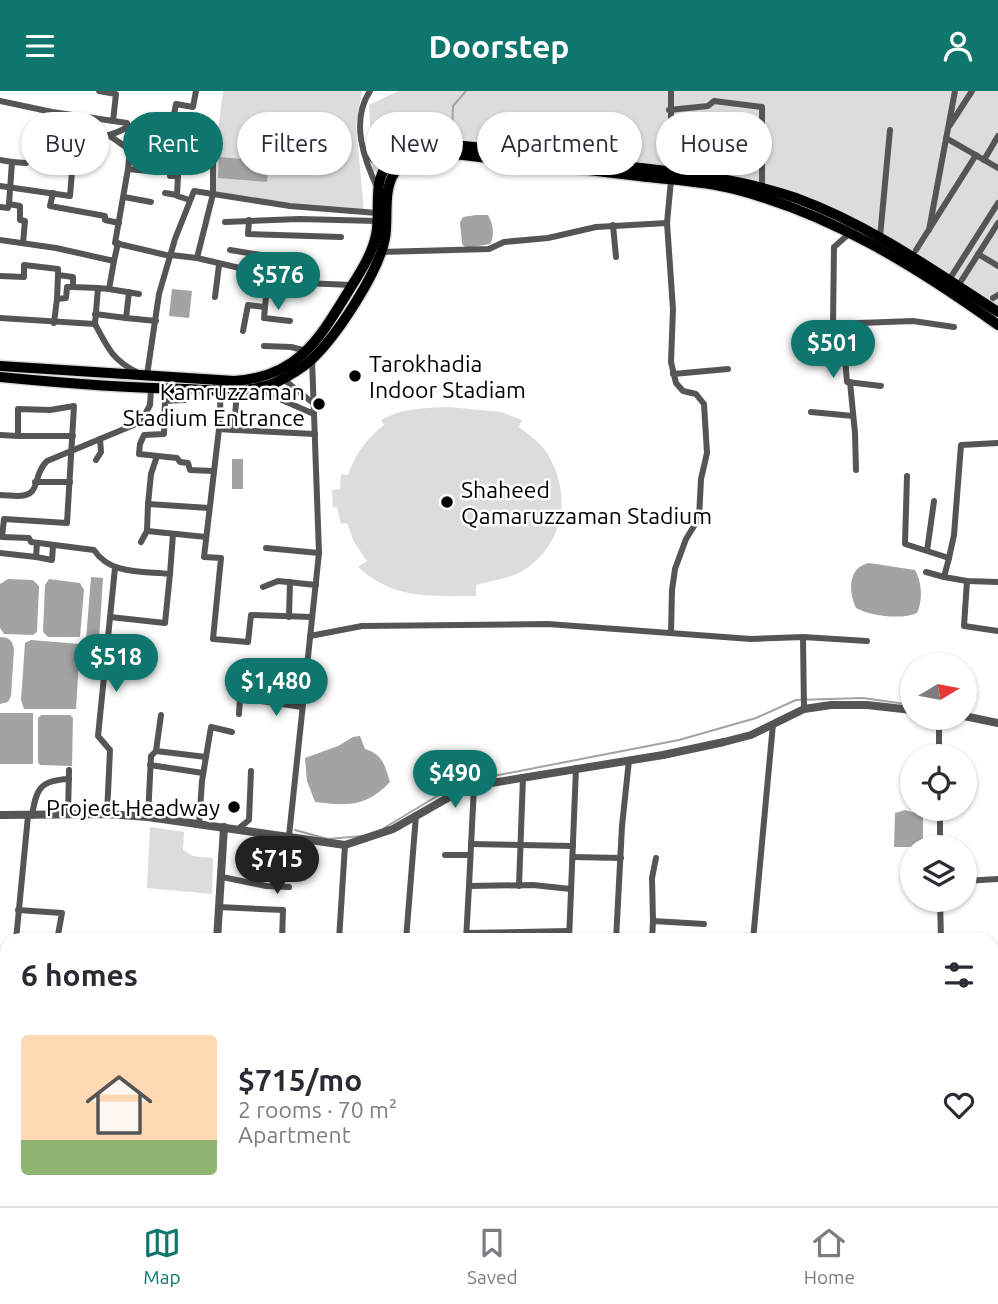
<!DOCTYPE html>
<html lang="en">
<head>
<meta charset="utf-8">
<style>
	:root { --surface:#fff; --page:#f7f7f7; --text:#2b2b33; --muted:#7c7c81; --line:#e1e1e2; --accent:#0f766e }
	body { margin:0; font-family:Ubuntu,sans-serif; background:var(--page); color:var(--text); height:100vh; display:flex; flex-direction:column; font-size:26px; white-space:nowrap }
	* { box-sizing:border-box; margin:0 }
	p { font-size:23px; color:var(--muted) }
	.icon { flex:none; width:38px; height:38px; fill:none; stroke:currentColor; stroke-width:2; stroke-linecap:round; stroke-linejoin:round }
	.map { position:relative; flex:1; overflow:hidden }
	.sheet { position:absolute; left:0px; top:842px; width:999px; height:275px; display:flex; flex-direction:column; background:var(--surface); border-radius:21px 21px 0 0; box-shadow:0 2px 5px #0004 }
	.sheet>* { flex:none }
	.hud { position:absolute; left:21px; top:21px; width:957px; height:63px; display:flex; gap:14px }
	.needle { width:46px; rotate:80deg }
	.buttons { position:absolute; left:900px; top:562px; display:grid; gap:14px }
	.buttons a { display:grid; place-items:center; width:77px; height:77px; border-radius:50%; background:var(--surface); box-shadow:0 2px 5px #0004; font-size:35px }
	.price { position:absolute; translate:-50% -60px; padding:0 16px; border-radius:24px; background:var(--accent); color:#fff; font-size:23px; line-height:46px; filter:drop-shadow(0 2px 4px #0008) }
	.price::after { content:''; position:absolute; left:50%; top:42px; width:21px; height:16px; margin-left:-10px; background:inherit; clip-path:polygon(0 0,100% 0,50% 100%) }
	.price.on { background:#222; color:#fff }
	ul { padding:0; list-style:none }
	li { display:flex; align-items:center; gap:21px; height:175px; padding:0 21px }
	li+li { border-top:2px solid var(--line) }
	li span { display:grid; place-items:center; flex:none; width:196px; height:140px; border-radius:7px; color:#555 }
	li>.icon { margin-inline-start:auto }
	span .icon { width:84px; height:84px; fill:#fffc; stroke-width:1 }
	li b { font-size:30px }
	h2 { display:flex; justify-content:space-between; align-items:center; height:84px; padding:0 21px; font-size:30px }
	.chip { padding:0 24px; border-radius:32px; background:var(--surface); box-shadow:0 2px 5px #0004; font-size:24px; line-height:63px }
	.chip.on { background:var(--accent); color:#fff }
	header { display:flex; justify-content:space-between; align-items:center; height:91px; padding:0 21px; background:var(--accent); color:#fff; font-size:32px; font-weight:600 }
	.menu { display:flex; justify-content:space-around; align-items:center; height:98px; border-top:2px solid var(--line); background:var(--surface); font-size:19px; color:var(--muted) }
	.menu a { display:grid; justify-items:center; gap:4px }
	.menu .on { color:var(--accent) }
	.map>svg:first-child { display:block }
</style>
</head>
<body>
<header><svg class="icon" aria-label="menu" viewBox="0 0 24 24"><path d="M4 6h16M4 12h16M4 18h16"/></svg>Doorstep<svg class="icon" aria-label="person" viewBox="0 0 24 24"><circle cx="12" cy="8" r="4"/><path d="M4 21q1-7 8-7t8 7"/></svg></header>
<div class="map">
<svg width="998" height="1115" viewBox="0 0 998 1115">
	<rect width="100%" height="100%" fill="#fff"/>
	<g fill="#dcdcdc">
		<polygon points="223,0 362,0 356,33 364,121 210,102"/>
		<polygon points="398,0 998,0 998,219 893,152 770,96 626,71 464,50 390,60 373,83 369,14"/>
		<path d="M449,316L501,321L522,329L519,336C529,344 540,351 547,362C571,401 566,449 527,477C513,487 492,490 476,494V505C431,505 394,509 358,476L367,470L354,451L347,432L341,433L337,416L333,417L332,399L340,398L341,383L348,384C355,363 368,346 384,334L381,329C402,317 426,317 449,316Z"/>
		<polygon points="150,736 184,741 183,759 193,765 213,767 212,803 147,797"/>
	</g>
	<g fill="#a3a3a3">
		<polygon points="219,66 269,70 267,91 218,87"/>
		<path d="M476,124H488C493,132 495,145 490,153L466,157L462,153L460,131L463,126Z"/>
		<polygon points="172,198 192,200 189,227 169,225"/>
		<rect x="232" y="368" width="11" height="30"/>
		<path d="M869,472L915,479C922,491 923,509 917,522C902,529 870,525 856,517C848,500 848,476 869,472Z"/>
		<polygon points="91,486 103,487 99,550 86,549"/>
		<polygon points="8,488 33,489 39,495 37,541 33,544 4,543 0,537 0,493"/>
		<polygon points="49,488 80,492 84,499 80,546 48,546 43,541 45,494"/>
		<path d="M0,546C9,546 12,549 14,558L11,605L8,611L0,613Z"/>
		<polygon points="31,549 80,553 76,618 24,618 21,609 25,552"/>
		<polygon points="33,622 33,673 0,673 0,622"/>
		<polygon points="49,624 70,624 73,627 72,675 40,674 38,671 38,627 41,624"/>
		<path d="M360,645L365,658C383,663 385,675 390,691C366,716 348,715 315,711L307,690L305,667L338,655L353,646Z"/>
		<polygon points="905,719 923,724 923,756 894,756 895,722"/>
	</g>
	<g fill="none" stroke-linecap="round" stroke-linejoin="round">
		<g stroke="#a3a3a3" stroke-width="2">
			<polyline points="441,47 452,45 453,15 466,0"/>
			<polyline points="423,49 433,47"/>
			<polyline points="410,53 419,50"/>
			<polyline points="377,65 401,56"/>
			<polyline points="384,737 444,701 473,689 679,649 756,627 796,609 863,607 912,614"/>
			<polyline points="295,739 328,748 362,745"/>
		</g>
		<defs>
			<g id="primary">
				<path d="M0,275L234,290C297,286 318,250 348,201C359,183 372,164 376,144C382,116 369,87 395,65C407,55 436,53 451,54C500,57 550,66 598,72C664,80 733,85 796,107C870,134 933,179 998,221"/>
				<path d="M0,286C62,292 123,297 186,298C215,299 247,303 275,292C287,286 301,278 311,269C336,246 379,181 385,147C389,125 381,94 399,76C413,61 436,63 454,63C516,70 578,78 639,85C671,89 704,90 734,98C832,123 917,176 998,234"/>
			</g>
		</defs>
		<use href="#primary" stroke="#dbdbdb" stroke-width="13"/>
		<g stroke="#555" stroke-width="6">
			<polyline points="99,0 116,3 113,30"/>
			<path d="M370,0C350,30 364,69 378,98"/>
			<polyline points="671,0 671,89 667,132 673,218 671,271 676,292 683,300 696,303 704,313 707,362 701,388 699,427 686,448 675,478 672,499 671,542"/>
			<path d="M0,10L52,21L127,32L128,36C100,51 87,48 58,39"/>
			<polyline points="669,19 708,15 714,10 762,16 762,96"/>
			<polyline points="950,34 972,0"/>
			<polyline points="128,36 173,40"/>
			<polyline points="437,44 437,49"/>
			<polyline points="110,45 130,59 128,78 148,80 151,39"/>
			<polyline points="946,47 998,77"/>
			<polyline points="213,62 213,103 197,167 303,192 352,194"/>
			<polyline points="371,66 373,69"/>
			<polyline points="0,69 12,71 9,113"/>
			<polyline points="984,69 998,45"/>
			<polyline points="12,71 26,72"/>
			<polyline points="128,78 115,152 170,165"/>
			<polyline points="0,95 70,105 73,68 75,67 80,46"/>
			<polyline points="53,102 50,115 105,125 105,129 119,132"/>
			<polyline points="165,102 177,104"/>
			<polyline points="124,106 151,111"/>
			<polyline points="190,109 177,105 178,85 170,85 171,70 187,71 189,50 174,47 172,34 176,13 193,16 196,0"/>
			<polyline points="0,116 8,117 9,113 20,115 20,129 25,130 23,152"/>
			<polyline points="249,129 248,143 341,146"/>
			<polyline points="225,131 299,128 377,130"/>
			<polyline points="613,134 616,166"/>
			<polyline points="929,139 955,0"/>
			<polyline points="850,142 834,156 833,233 913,230 954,236"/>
			<polyline points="880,146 890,39"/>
			<polyline points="0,149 56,157 114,170 118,152"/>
			<polyline points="230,159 273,166 305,168"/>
			<polyline points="916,159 976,64"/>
			<polyline points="381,161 489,158 504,151 548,147 596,136 667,132"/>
			<polyline points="978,163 998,175"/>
			<polyline points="171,164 197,167"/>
			<polyline points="0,185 24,186 24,174 58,178 58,184 73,186 73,196 98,197"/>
			<polyline points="949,189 998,112"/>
			<polyline points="958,195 998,132"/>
			<polyline points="109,198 139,203"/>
			<polyline points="215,206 219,174"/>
			<polyline points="993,207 998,204"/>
			<polyline points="57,208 58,184"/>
			<polyline points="265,216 264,227 290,230"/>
			<polyline points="95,223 126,227 129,201"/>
			<polyline points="0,227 95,233 98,197 109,198 114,170"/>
			<polyline points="126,227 156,230"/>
			<polyline points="54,232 57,208 66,207 67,196 73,196"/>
			<polyline points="842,232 847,291 881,295"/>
			<path d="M95,233C108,258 113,269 138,282"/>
			<polyline points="243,240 248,214 265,216 268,183"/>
			<polyline points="264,255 291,256 307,260"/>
			<polyline points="673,283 728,278"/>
			<polyline points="147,284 159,203 175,148 194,100 290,115 377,122"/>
			<polyline points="282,287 313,312"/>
			<polyline points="850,291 855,342 856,379"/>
			<polyline points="187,298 185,309 165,310 164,343 144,344 140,353 139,363 177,367 180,371 188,372 190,379 213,380"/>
			<polyline points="257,298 314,323 312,268"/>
			<polyline points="221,299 219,338 234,339 237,299"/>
			<polyline points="811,321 853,325"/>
			<polyline points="219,338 204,466 221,467 213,548 248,551 251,524 312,526"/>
			<polyline points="234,339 315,343"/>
			<polyline points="0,344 18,345"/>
			<path d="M73,345H18V318L50,319L74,315L67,432L4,428L2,446L29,447L31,451L94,459C110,484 143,480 170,483L165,532L110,526"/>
			<polyline points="157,365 151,383 148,413 209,417"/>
			<polyline points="96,369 101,361 100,348"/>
			<polyline points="907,385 905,453 927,460 934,410"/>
			<polyline points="35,391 70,391"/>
			<path d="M0,404C6,404 12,405 17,405C43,405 31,385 47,370L141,331L150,314L151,298"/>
			<polyline points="147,440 148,413"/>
			<polyline points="141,451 147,440 206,446"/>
			<polyline points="37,452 36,466 52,469 53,455"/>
			<polyline points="266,457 319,462"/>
			<polyline points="927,460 949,467 954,444 961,354 998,352"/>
			<polyline points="0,462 36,466"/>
			<polyline points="949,467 944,486 967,490 998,491"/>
			<polyline points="926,481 944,486"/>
			<polyline points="170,483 173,443"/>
			<polyline points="967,490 964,535 998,540"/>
			<polyline points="263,496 278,490 316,494"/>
			<polyline points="289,526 290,491"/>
			<polyline points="310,545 362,535 548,533 751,548 803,546 867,550"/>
			<polyline points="803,546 804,618"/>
			<polyline points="240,607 241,589 269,592 271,579 305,584"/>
			<polyline points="239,623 240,607 302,616"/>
			<polyline points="939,626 939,665"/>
			<polyline points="156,660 206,666"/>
			<polyline points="150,674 203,682"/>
			<polyline points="474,695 469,795 533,794 571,798"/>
			<polyline points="940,718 940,756"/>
			<polyline points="107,723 110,659 98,645 115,477"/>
			<polyline points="68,724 69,679"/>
			<path d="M32,725C36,698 40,689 69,688"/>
			<polyline points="148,726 151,665 156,660 161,624"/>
			<polyline points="199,734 202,690 211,636 232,641"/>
			<polyline points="238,738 249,729 251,680"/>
			<polyline points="289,745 319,462 314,323"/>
			<polyline points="471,753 573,755"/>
			<polyline points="445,764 470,764"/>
			<polyline points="573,766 621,767"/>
			<polyline points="222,786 266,795 289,796"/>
			<polyline points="964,790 998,788"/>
			<polyline points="519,795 523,686"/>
			<polyline points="940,808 941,849"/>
			<polyline points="218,816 283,819 282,849"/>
			<polyline points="18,819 62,822 57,849"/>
			<polyline points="653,830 652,787 656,767"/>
			<polyline points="467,842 569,840"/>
			<polyline points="16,849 28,725"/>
			<polyline points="339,849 345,754"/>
			<polyline points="406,849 416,724"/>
			<polyline points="466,849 469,795"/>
			<polyline points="569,849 576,677"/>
			<polyline points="616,849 622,735 629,669"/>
			<polyline points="652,849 653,830 704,833"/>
			<polyline points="753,849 773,633"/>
			<polyline points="992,921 998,921"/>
			<polyline points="7,923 7,921"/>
			<polyline points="0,988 7,987"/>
			<polyline points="4,1043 7,1043"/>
			<polyline points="0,1063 7,1063"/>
			<polyline points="992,1091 998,1091"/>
			<polyline points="532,1110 532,1115"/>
			<polyline points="579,1110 580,1115"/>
			<polyline points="621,1110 621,1115"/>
			<polyline points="676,1110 676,1115"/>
			<polyline points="795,1110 795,1115"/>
			<polyline points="16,1115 17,1110"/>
			<polyline points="86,1115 90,1112 142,1112"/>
			<polyline points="258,1115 258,1110"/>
			<polyline points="336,1115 336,1110"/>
			<polyline points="378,1115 378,1110"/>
			<polyline points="416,1115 416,1110"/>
			<polyline points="455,1115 455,1110"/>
			<polyline points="490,1115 490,1110"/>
			<polyline points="947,1115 948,1110"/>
		</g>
		<g stroke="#555" stroke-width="8">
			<polyline points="964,625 998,632"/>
			<polyline points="0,724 107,723 148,726 345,754 393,738 467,696 663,664 724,651 751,644 804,618 831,614 867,614 912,619"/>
			<polyline points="217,849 224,736"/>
			<polyline points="205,1110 205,1115"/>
			<polyline points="210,1110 211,1115"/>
		</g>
		<use href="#primary" stroke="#000" stroke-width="10"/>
	</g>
	<g fill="#000" stroke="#fff" stroke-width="2.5">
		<circle cx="355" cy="285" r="7"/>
		<circle cx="319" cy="313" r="7"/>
		<circle cx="447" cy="411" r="7"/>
		<circle cx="234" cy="716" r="7"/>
	</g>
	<g text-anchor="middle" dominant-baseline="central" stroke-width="5" stroke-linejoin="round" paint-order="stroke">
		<g font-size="23" fill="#000" stroke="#fff" text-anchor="start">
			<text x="369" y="272">Tarokhadia<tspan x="369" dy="26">Indoor Stadiam</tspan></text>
			<text x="305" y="300" text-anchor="end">Kamruzzaman<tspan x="305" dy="26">Stadium Entrance</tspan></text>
			<text x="461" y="398">Shaheed<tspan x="461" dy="26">Qamaruzzaman Stadium</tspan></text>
			<text x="220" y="716" text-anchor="end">Project Headway</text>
		</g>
	</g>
</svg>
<div class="buttons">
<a><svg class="needle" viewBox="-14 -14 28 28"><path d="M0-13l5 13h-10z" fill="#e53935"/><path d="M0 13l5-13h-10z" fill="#7c7c81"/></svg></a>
<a><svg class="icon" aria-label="locate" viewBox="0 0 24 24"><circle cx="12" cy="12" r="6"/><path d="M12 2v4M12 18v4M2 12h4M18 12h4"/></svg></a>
<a><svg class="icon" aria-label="layers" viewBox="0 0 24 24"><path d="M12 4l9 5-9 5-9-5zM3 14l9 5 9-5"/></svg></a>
</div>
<b class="price" style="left:278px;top:221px">$576</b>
<b class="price" style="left:833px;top:289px">$501</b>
<b class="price" style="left:116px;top:603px">$518</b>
<b class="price" style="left:276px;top:627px">$1,480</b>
<b class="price" style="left:455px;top:719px">$490</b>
<b class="price on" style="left:277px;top:805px">$715</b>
<div class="hud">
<a class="chip">Buy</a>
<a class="chip on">Rent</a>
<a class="chip">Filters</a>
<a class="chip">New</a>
<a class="chip">Apartment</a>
<a class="chip">House</a>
</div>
<section class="sheet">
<h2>6 homes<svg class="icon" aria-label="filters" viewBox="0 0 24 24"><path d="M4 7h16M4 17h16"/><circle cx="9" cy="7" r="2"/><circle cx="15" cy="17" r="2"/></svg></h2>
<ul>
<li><span style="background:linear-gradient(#ffd9b3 75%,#8fb573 0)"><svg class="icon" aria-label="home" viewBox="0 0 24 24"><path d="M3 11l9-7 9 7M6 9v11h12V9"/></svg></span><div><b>$715/mo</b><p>2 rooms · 70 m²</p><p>Apartment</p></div><svg class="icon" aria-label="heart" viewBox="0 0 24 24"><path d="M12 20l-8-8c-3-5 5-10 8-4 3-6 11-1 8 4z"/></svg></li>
</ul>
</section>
</div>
<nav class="menu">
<a class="on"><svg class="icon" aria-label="map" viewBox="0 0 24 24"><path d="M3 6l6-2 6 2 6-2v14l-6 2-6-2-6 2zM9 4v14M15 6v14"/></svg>Map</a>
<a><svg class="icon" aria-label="saved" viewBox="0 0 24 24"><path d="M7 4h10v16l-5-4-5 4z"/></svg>Saved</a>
<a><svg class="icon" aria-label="home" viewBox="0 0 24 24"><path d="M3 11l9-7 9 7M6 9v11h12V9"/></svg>Home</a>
</nav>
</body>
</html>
